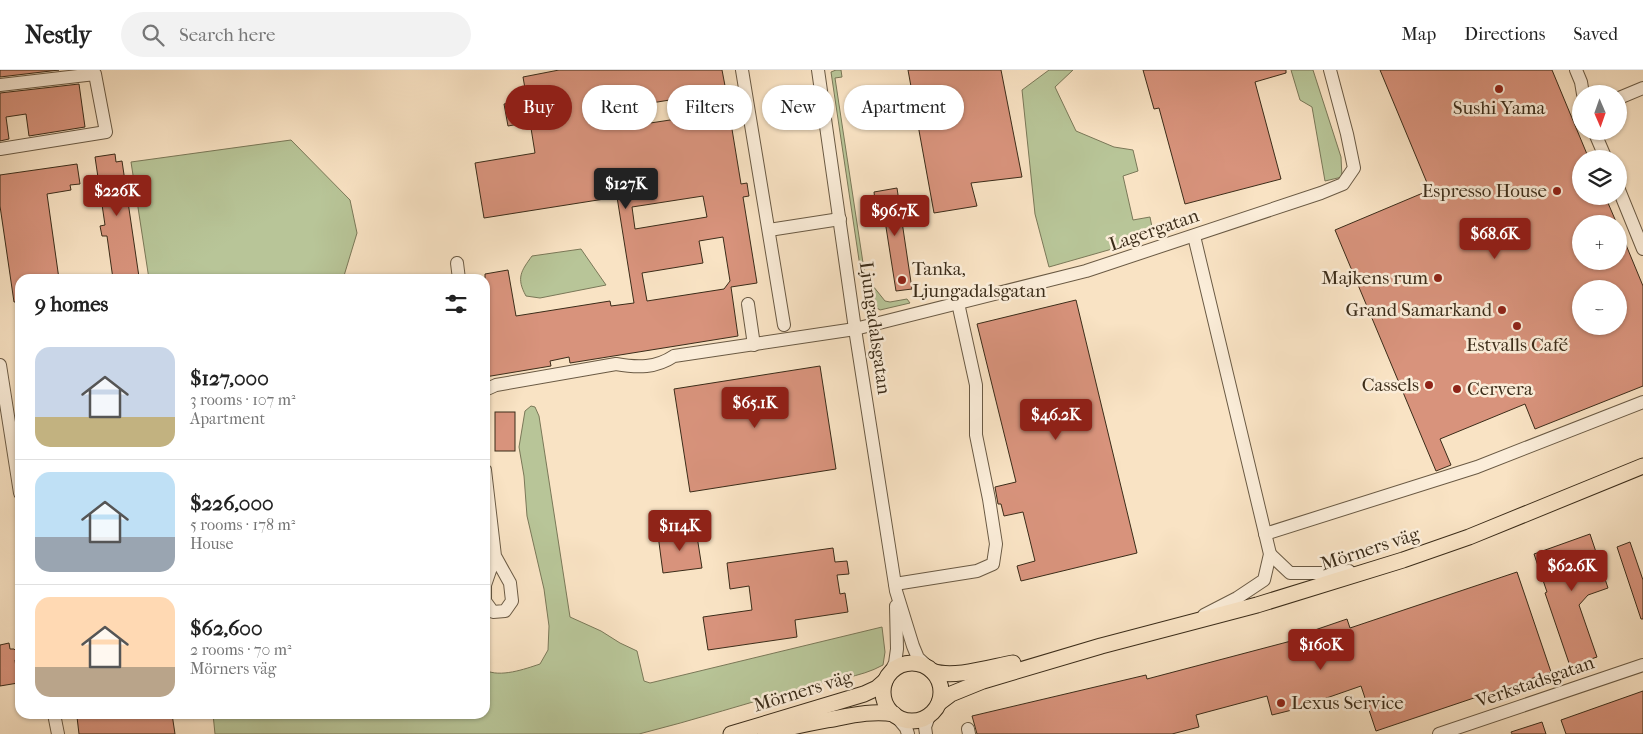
<!DOCTYPE html>
<html lang="en">
<head>
<meta charset="utf-8">
<style>
	:root { --surface:#fff; --page:#f2f2f2; --text:#222; --muted:#767676; --line:#e0e0e0; --accent:#8f2418 }
	body { margin:0; font-family:"IM FELL French Canon",serif; background:var(--page); color:var(--text); height:100vh; display:flex; flex-direction:column; font-size:19px; white-space:nowrap }
	* { box-sizing:border-box; margin:0 }
	p { font-size:16px; color:var(--muted) }
	.icon { flex:none; width:28px; height:28px; fill:none; stroke:currentColor; stroke-width:2; stroke-linecap:round; stroke-linejoin:round }
	.map { position:relative; flex:1; overflow:hidden }
	.side { position:absolute; left:15px; top:204px; width:475px; height:445px; display:flex; flex-direction:column; background:var(--surface); border-radius:15px; box-shadow:0 1px 4px #0004 }
	.side>* { flex:none }
	.guide { position:absolute; left:505px; top:15px; width:475px; height:45px; display:flex; gap:10px }
	.needle { width:32px; rotate:178deg }
	.buttons { position:absolute; left:1572px; top:15px; display:grid; gap:10px }
	.buttons a { display:grid; place-items:center; width:55px; height:55px; border-radius:50%; background:var(--surface); box-shadow:0 1px 4px #0004; font-size:25px }
	.price { position:absolute; translate:-50% -42px; padding:0 11px; border-radius:5px; background:var(--accent); color:#fff; font-size:16px; line-height:32px; filter:drop-shadow(0 1px 2px #0008) }
	.price::after { content:''; position:absolute; left:50%; top:30px; width:15px; height:11px; margin-left:-8px; background:inherit; clip-path:polygon(0 0,100% 0,50% 100%) }
	.price.on { background:#222; color:#fff }
	ul { padding:0; list-style:none }
	li { display:flex; align-items:center; gap:15px; height:125px; padding:0 20px }
	li+li { border-top:1px solid var(--line) }
	li span { display:grid; place-items:center; flex:none; width:140px; height:100px; border-radius:15px; color:#555 }
	li>.icon { margin-inline-start:auto }
	span .icon { width:60px; height:60px; fill:#fffc; stroke-width:1 }
	li b { font-size:21px }
	h2 { display:flex; justify-content:space-between; align-items:center; height:60px; padding:0 20px; font-size:21px }
	.tag { padding:0 18px; border-radius:22px; background:var(--surface); box-shadow:0 1px 4px #0004; font-size:18px; line-height:45px }
	.tag.on { background:var(--accent); color:#fff }
	header { display:flex; align-items:center; gap:30px; box-sizing:border-box; height:70px; padding:0 25px; background:var(--surface); border-bottom:1px solid var(--line) }
	header strong { font-size:24px }
	nav { display:flex; gap:28px; margin-inline-start:auto; font-size:18px }
	.search { width:350px; height:45px; background:var(--page); display:flex; align-items:center; gap:12px; box-sizing:border-box; padding:0 18px; border-radius:28px; color:var(--muted); font-size:19px }
	.map>svg:first-child { display:block }
</style>
</head>
<body>
<header>
<strong>Nestly</strong>
<div class="search"><svg class="icon" aria-label="search" viewBox="0 0 24 24"><circle cx="10" cy="10" r="6"/><path d="M15 15l6 6"/></svg>Search here</div>
<nav><a>Map</a><a>Directions</a><a>Saved</a></nav>
</header>
<div class="map">
<svg width="1643" height="664" viewBox="0 0 1643 664">
	<rect width="100%" height="100%" fill="#f9e3c4"/>
	<filter id="stains"><feTurbulence type="fractalNoise" baseFrequency=".004" numOctaves="4"/><feColorMatrix values="0 0 0 0 .2 0 0 0 0 .09 0 0 0 0 .02 0 0 0 .5 -.17"/></filter>
	<radialGradient id="worn" r=".72"><stop offset=".6" stop-color="#630" stop-opacity="0"/><stop offset="1" stop-color="#630" stop-opacity=".3"/></radialGradient>
	<g fill="#b8c598" stroke="#7a7858">
		<polygon points="836,0 841,0 842,7 835,8 865,206 885,231 890,232 907,229 910,233 880,240 865,230 831,2"/>
		<polygon points="1049,0 1073,0 1055,17 1076,61 1114,77 1133,80 1138,101 1123,106 1133,150 1150,147 1154,167 1049,197 1035,144 1022,20"/>
		<polygon points="1291,0 1313,0 1341,87 1342,107 1325,111 1312,37 1300,30"/>
		<polygon points="291,70 350,130 357,163 343,209 149,209 131,92"/>
		<path d="M581,179L606,215L540,228L526,226C516,208 521,201 532,186Z"/>
		<path d="M531,336L535,337L539,346L570,547L601,561L620,573L637,581L644,611L650,613L882,557L885,582L883,595C860,608 832,609 806,617C750,632 695,650 639,664H215L213,644H485V600C500,608 525,599 540,594L548,580L549,556L544,519L527,446L524,406L519,377L525,341Z"/>
	</g>
	<g fill="#d8937c" stroke="#3b2c19" fill-rule="evenodd">
		<polygon points="0,0 59,0 0,7"/>
		<path d="M559,0H722L726,21L733,20L736,39L729,41L741,114L747,113L748,120L749,126L743,127L757,213L731,217L738,266L570,293L569,287L550,291L551,296L485,307V204L508,200L516,246L610,231L611,236L634,233L617,127L484,148L475,93L535,83L530,52L508,56L504,34L527,30L523,7ZM700,25L703,45L624,57L621,38ZM703,126L707,147L635,159L632,137ZM723,167L730,211L724,219L647,231L642,203L703,193L699,171Z"/>
		<polygon points="908,0 1001,0 1022,107 971,113 977,136 934,143"/>
		<polygon points="1143,0 1286,0 1286,3 1255,12 1281,109 1185,134 1159,38 1154,39"/>
		<path d="M1380,0H1552L1589,89H1581V126H1605L1617,154H1581V191H1619V158L1643,216V316L1535,359L1525,334L1440,369L1451,395L1436,401L1335,160L1430,120ZM1581,219H1619V256H1581Z"/>
		<polygon points="79,14 85,57 29,66 26,44 6,47 9,69 0,71 0,23"/>
		<polygon points="115,84 116,92 122,91 139,207 113,209 107,166 102,166 100,156 105,155 95,87"/>
		<polygon points="77,94 80,114 70,115 71,120 47,124 59,209 20,209 20,232 14,232 0,136 0,105"/>
		<polygon points="897,118 912,219 896,221 883,138 876,139 874,122"/>
		<polygon points="1076,230 1137,483 1021,511 1017,496 1035,491 1023,442 1004,446 1001,434 998,434 995,417 1016,412 977,254"/>
		<polygon points="820,296 836,399 690,422 674,319"/>
		<rect x="495" y="342" width="20" height="39"/>
		<polygon points="696,460 702,498 663,503 658,465"/>
		<polygon points="1590,464 1608,518 1588,525 1579,535 1597,587 1570,596 1545,523 1547,522 1534,484"/>
		<polygon points="1630,472 1643,510 1643,549 1641,549 1617,477"/>
		<polygon points="833,478 835,492 847,491 849,504 837,505 840,524 845,523 848,542 795,550 797,567 708,580 703,547 752,540 749,516 730,519 727,493"/>
		<polygon points="1517,502 1551,602 1376,661 1361,616 1315,632 1316,634 1272,645 1267,626 1196,645 1199,657 1172,664 977,664 974,653 972,646 1146,605 1147,609 1310,566 1309,562 1347,549 1350,558"/>
		<polygon points="9,573 10,579 14,579 20,585 20,589 15,590 18,613 0,616 0,575"/>
		<polygon points="1643,621 1643,664 1566,664 1561,650"/>
		<polygon points="88,644 172,644 175,664 79,664 77,647 88,645"/>
		<polygon points="1542,652 1546,664 1512,664 1511,662"/>
	</g>
	<g fill="none" stroke-linecap="round" stroke-linejoin="round">
		<defs>
			<g id="minor">
				<polyline points="742,0 784,255"/>
				<polyline points="818,0 855,259 896,521 913,576 918,588 928,597"/>
				<polyline points="1576,0 1581,12 1583,24"/>
				<polyline points="0,15 95,4 106,62 0,79"/>
				<polyline points="1619,28 1643,18"/>
				<polyline points="1594,61 1606,89"/>
				<polyline points="1619,120 1643,179"/>
				<polyline points="769,160 840,149"/>
				<polyline points="1194,166 1270,484 1264,510 1237,528 1204,545"/>
				<polyline points="457,193 459,209"/>
				<polyline points="748,234 754,275"/>
				<polyline points="0,295 20,423"/>
				<path d="M485,320L496,315L616,294C638,298 656,298 674,286L855,259L1086,201L1321,123L1343,114L1354,98L1347,64L1330,0"/>
				<polyline points="485,400 495,486 510,513 512,531 505,541 493,542 485,531 485,515 495,486"/>
				<polyline points="1265,464 1477,397 1643,332"/>
				<polyline points="1270,484 1290,503 1336,503 1349,501"/>
				<polyline points="895,514 977,501 993,494 996,474 989,429 976,365 976,315 958,233"/>
				<polyline points="888,607 895,593 897,579 896,536"/>
				<polyline points="54,644 58,664"/>
				<polyline points="896,646 906,658 908,664"/>
				<polyline points="968,659 969,664"/>
				<polyline points="926,664 925,657 929,646"/>
				<polyline points="1439,664 1643,595"/>
			</g>
			<g id="major">
				<circle cx="912" cy="622" r="29"/>
				<path d="M932,601C953,609 991,597 1013,593"/>
				<polyline points="939,633 951,624 983,611 1101,576 1257,535 1403,490 1469,467 1643,396"/>
				<path d="M765,663C786,658 806,654 827,650C849,646 872,640 894,644"/>
				<polyline points="731,664 864,624 877,618 885,611"/>
			</g>
		</defs>
		<use href="#minor" stroke="#6a5a44" stroke-width="14"/>
		<use href="#major" stroke="#3b2c19" stroke-width="17"/>
		<use href="#minor" stroke="#fbedd9" stroke-width="12"/>
		<use href="#major" stroke="#f9e3c4" stroke-width="15"/>
	</g>
	<g fill="#8f2418" stroke="#fbedd9" stroke-width="2">
		<circle cx="1499" cy="19" r="5"/>
		<circle cx="1557" cy="121" r="5"/>
		<circle cx="1438" cy="208" r="5"/>
		<circle cx="902" cy="210" r="5"/>
		<circle cx="1502" cy="240" r="5"/>
		<circle cx="1517" cy="256" r="5"/>
		<circle cx="1429" cy="315" r="5"/>
		<circle cx="1457" cy="319" r="5"/>
		<circle cx="1281" cy="633" r="5"/>
	</g>
	<g text-anchor="middle" dominant-baseline="central" stroke-width="5" stroke-linejoin="round" paint-order="stroke">
		<g font-size="19" fill="#3b2c19" stroke="#fbedd9" text-anchor="end">
			<text x="1499" y="38" text-anchor="middle">Sushi Yama</text>
			<text x="1547" y="121">Espresso House</text>
			<text x="912" y="199" text-anchor="start">Tanka,<tspan x="912" dy="22">Ljungadalsgatan</tspan></text>
			<text x="1428" y="208">Majkens rum</text>
			<text x="1492" y="240">Grand Samarkand</text>
			<text x="1517" y="275" text-anchor="middle">Estvalls Café</text>
			<text x="1419" y="315">Cassels</text>
			<text x="1467" y="319" text-anchor="start">Cervera</text>
			<text x="1291" y="633" text-anchor="start">Lexus Service</text>
		</g>
		<g font-size="19" fill="#3b2c19" stroke="#fbedd9">
			<text transform="translate(1154 160) rotate(-19)">Lagergatan</text>
			<text transform="translate(875 258) rotate(82)">Ljungadalsgatan</text>
			<text transform="translate(1370 479) rotate(-18)">Mörners väg</text>
			<text transform="translate(1535 612) rotate(-19)">Verkstadsgatan</text>
			<text transform="translate(803 621) rotate(-17)">Mörners väg</text>
		</g>
	</g>
	<rect width="100%" height="100%" filter="url(#stains)"/>
	<rect width="100%" height="100%" fill="url(#worn)"/>
</svg>
<div class="buttons">
<a><svg class="needle" viewBox="-14 -14 28 28"><path d="M0-13l5 13h-10z" fill="#e53935"/><path d="M0 13l5-13h-10z" fill="#767676"/></svg></a>
<a><svg class="icon" aria-label="layers" viewBox="0 0 24 24"><path d="M12 4l9 5-9 5-9-5zM3 14l9 5 9-5"/></svg></a>
<a>+</a>
<a>−</a>
</div>
<b class="price on" style="left:626px;top:140px">$127K</b>
<b class="price" style="left:117px;top:147px">$226K</b>
<b class="price" style="left:895px;top:167px">$96.7K</b>
<b class="price" style="left:1495px;top:190px">$68.6K</b>
<b class="price" style="left:755px;top:359px">$65.1K</b>
<b class="price" style="left:1056px;top:371px">$46.2K</b>
<b class="price" style="left:680px;top:482px">$114K</b>
<b class="price" style="left:1572px;top:522px">$62.6K</b>
<b class="price" style="left:1321px;top:601px">$160K</b>
<div class="guide">
<a class="tag on">Buy</a>
<a class="tag">Rent</a>
<a class="tag">Filters</a>
<a class="tag">New</a>
<a class="tag">Apartment</a>
</div>
<section class="side">
<h2>9 homes<svg class="icon" aria-label="filters" viewBox="0 0 24 24"><path d="M4 7h16M4 17h16"/><circle cx="9" cy="7" r="2"/><circle cx="15" cy="17" r="2"/></svg></h2>
<ul>
<li><span style="background:linear-gradient(#c9d6e8 70%,#c2b280 0)"><svg class="icon" aria-label="home" viewBox="0 0 24 24"><path d="M3 11l9-7 9 7M6 9v11h12V9"/></svg></span><div><b>$127,000</b><p>3 rooms · 107 m²</p><p>Apartment</p></div></li>
<li><span style="background:linear-gradient(#bfe0f5 65%,#9aa5b1 0)"><svg class="icon" aria-label="home" viewBox="0 0 24 24"><path d="M3 11l9-7 9 7M6 9v11h12V9"/></svg></span><div><b>$226,000</b><p>5 rooms · 178 m²</p><p>House</p></div></li>
<li><span style="background:linear-gradient(#ffd9b3 70%,#b9a48a 0)"><svg class="icon" aria-label="home" viewBox="0 0 24 24"><path d="M3 11l9-7 9 7M6 9v11h12V9"/></svg></span><div><b>$62,600</b><p>2 rooms · 70 m²</p><p>Mörners väg</p></div></li>
</ul>
</section>
</div>
</body>
</html>
